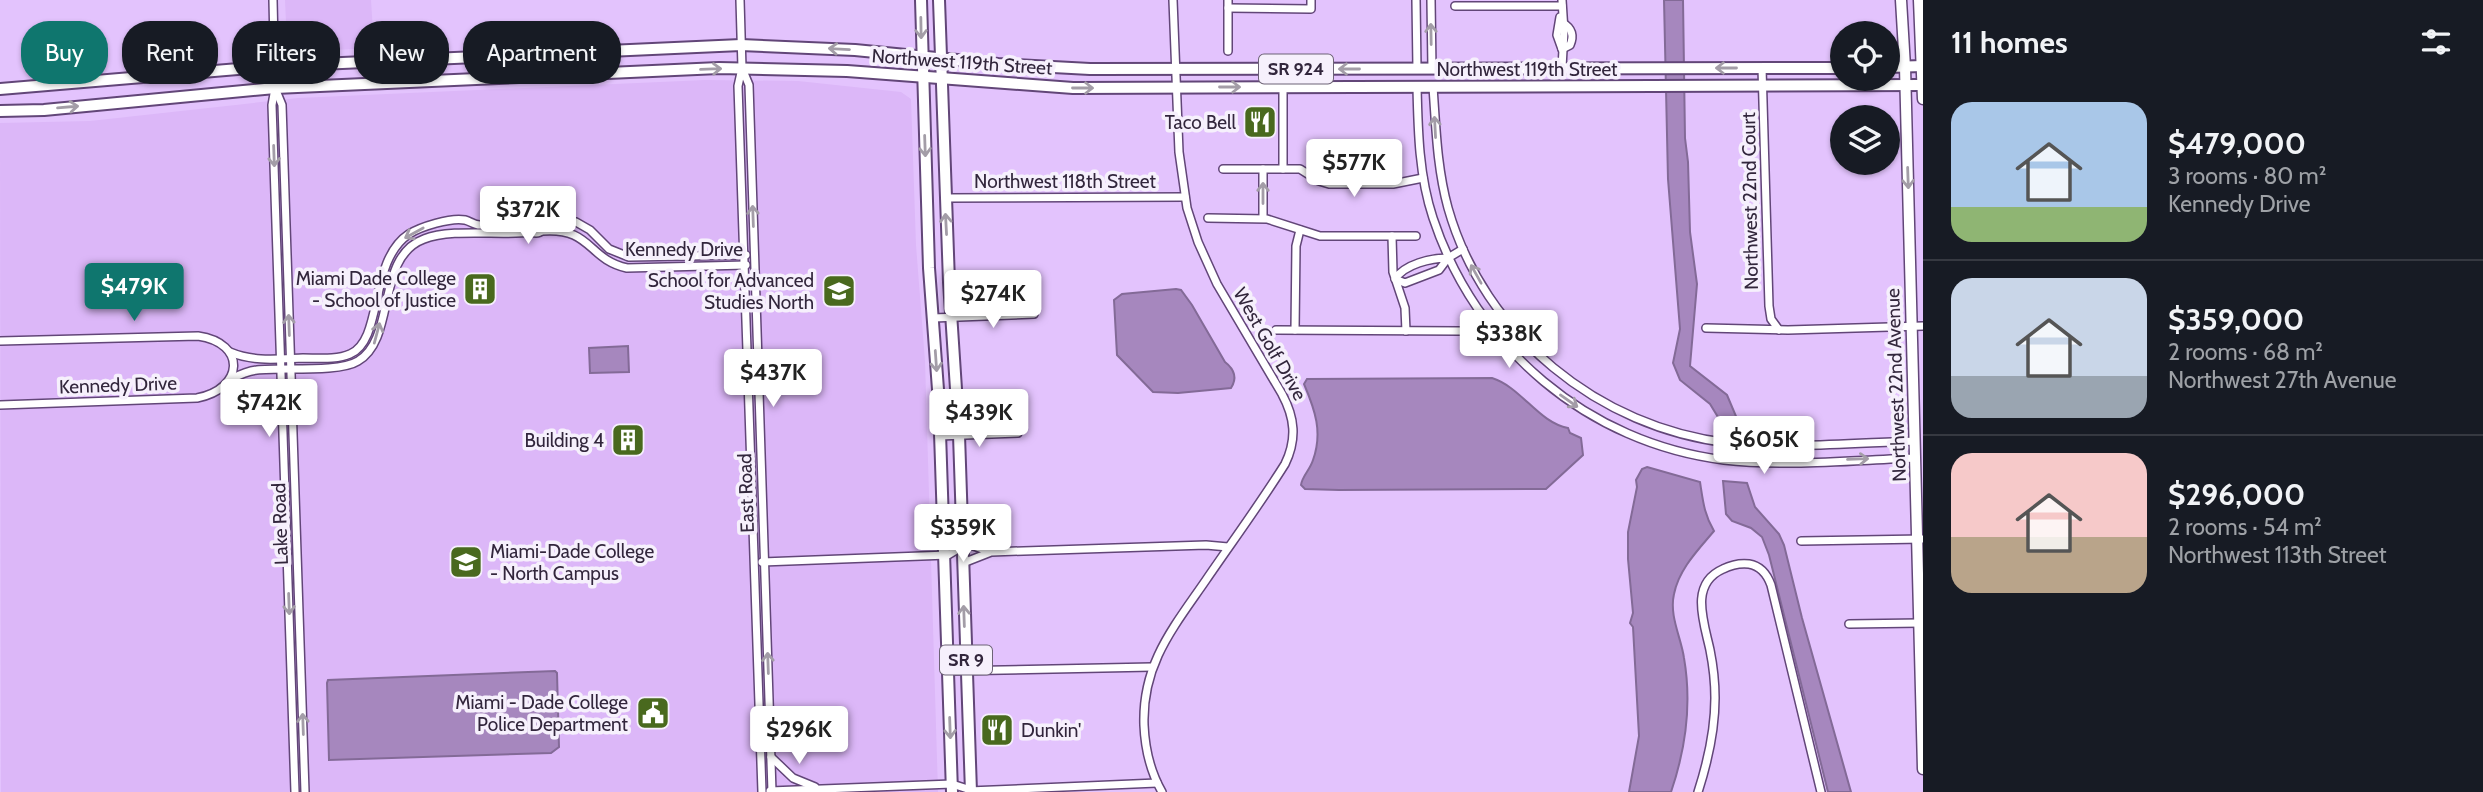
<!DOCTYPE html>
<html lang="en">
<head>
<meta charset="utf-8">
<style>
	:root { --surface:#171b24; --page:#242831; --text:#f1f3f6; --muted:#9ea1a6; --line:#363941; --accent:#0f766e }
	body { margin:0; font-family:Cabin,sans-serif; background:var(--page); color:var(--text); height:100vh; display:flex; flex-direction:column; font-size:26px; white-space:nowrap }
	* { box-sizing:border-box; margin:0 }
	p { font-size:23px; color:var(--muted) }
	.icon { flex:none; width:38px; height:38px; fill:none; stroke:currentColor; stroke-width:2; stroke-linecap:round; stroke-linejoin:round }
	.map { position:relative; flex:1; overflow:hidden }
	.panel { display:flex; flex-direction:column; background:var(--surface); width:560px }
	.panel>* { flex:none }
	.guide { position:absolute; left:21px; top:21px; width:665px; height:63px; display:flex; gap:14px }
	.tools { position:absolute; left:1830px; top:21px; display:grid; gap:14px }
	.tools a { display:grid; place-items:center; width:70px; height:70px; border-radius:50%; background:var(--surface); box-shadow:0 2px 5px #0004; font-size:35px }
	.price { position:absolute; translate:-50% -60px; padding:0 16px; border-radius:7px; background:#fff; color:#222; font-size:23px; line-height:46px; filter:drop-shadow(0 2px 4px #0008) }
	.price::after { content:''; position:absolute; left:50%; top:42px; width:21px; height:16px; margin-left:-10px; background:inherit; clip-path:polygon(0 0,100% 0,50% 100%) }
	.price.current { background:var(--accent); color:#fff }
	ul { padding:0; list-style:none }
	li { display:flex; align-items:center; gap:21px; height:175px; padding:0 28px }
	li+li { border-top:2px solid var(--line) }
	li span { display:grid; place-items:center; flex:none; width:196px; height:140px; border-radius:21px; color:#555 }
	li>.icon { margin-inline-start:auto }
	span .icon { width:84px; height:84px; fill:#fffc; stroke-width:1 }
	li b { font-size:30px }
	h2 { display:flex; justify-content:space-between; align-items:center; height:84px; padding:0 28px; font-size:30px }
	.tag { padding:0 24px; border-radius:28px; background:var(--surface); box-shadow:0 2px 5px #0004; font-size:24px; line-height:63px }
	.tag.current { background:var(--accent); color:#fff }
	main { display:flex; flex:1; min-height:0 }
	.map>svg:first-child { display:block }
</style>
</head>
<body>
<main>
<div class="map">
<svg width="1923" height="792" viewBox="0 0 1923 792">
	<rect width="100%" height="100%" fill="#e3c3fd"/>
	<g fill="#dcb7f8">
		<polygon points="285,0 371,0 374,48 292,52 287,45"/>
		<polygon points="705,80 798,81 901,92 911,99 916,245 925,361 938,792 1,792 0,123 90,121 298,98"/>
	</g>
	<g fill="#a687be" stroke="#836a97" stroke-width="2">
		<polygon points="1664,0 1683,0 1685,138 1688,162 1690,232 1697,284 1690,366 1727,395 1738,421 1736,423 1721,422 1710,404 1680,380 1673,363 1680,329 1668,179"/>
		<path d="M1176,289L1181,290L1192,305L1225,362C1234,369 1238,377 1231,388L1178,393L1153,392L1117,355L1114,300L1122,294Z"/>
		<polygon points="628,346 629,372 590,373 589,348"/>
		<path d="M1492,378C1521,387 1539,423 1568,428L1570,433L1581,438L1583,455L1546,489L1339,490L1305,489L1301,485C1302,476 1310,470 1313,460C1323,432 1315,410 1304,384L1307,379Z"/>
		<path d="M1647,467L1700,482C1703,501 1704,514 1714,531C1698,550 1679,569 1674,594C1669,616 1681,637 1684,658C1692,704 1686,748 1671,792H1629L1639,736L1633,627L1630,623L1633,613L1628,559V532L1637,487L1636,480L1642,469Z"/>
		<polygon points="1723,481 1747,483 1755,507 1779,534 1784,545 1802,618 1851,792 1828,792 1769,555 1762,537 1751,528 1732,521 1726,514"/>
		<polygon points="555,671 557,673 559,747 551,753 329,760 327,683 328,680"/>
	</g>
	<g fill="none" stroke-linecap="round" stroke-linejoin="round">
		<defs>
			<g id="minor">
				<polyline points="273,0 275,88 272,105 295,792"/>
				<polyline points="740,0 742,68 738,86 762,792"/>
				<polyline points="1416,0 1417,69"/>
				<polyline points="1431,0 1432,69"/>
				<polyline points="1455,6 1562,6"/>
				<polyline points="1228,8 1311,9 1311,0"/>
				<polyline points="1560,17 1557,35 1562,49"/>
				<path d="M1562,49L1570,45C1574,36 1572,28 1563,23"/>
				<polyline points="1228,51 1228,0"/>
				<polyline points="742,68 749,85 772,792"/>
				<polyline points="1562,68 1564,31 1562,0"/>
				<polyline points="1762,68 1769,306 1771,319 1779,330"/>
				<polyline points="1283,87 1283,169"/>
				<path d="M1417,87C1418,131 1419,176 1433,218C1476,348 1588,443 1724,460C1783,467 1855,460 1916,458"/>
				<path d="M1433,87C1436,128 1437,168 1448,208C1484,335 1599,428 1729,443C1786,449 1856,443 1915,441"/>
				<polyline points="275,88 282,105 305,792"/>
				<polyline points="1223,169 1300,169 1319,181 1329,184 1393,184 1423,178"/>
				<polyline points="945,198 1185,197"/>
				<circle cx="536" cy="224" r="9"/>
				<polyline points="542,218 576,222 590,230 609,249 629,257 746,255"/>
				<polyline points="1208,218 1267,219 1320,236 1416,236"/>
				<polyline points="1263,218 1263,169"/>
				<path d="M542,231C592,227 587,259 627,268L746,265"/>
				<polyline points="1392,236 1393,272 1405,308 1406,331"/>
				<path d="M1448,258C1431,258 1405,264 1395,279L1405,283L1439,270L1448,258L1463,249"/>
				<polyline points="933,318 1034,314"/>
				<polyline points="1706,328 1788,330 1923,326"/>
				<polyline points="1276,330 1460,331"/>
				<polyline points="1295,330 1296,246 1300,230"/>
				<path d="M0,341L198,336C247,343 244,389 197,398L0,405"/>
				<path d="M230,352C254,362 277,359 303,358C318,358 337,360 350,354C384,340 368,261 409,234C420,227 451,217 465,220C470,221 474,225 480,225C494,226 514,226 527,221"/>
				<path d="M231,379C239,375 248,371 257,370C281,367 339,373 358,361C397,338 375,257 424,239C452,228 501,236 532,232"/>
				<polyline points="939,436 1018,433"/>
				<polyline points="1801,541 1923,539"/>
				<polyline points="762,562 948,555 958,549 962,542 988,551"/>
				<polyline points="963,563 991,552 1206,545 1228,547"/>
				<polyline points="1849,624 1920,623"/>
				<polyline points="948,671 1152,667"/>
				<polyline points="771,757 793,778 815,787"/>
				<polyline points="770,791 952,784 971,790"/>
				<polyline points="969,791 1157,783"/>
				<path d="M1162,792C1150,771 1145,749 1144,725C1142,664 1173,628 1206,580C1232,542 1260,504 1285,464C1297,439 1295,418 1282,394L1217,284L1198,242L1187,208L1179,152L1173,0"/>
				<path d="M1698,792C1708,761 1715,730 1715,698C1715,682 1713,665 1710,650C1704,622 1689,584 1723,569C1731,565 1740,563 1749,564C1761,566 1767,574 1771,585L1821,792"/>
			</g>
			<g id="secondary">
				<polyline points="1901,0 1905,67 1923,769"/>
				<polyline points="1919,0 1923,99"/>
			</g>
			<g id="primary">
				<polyline points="921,0 929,268 939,403 952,792"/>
				<polyline points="939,0 949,282 959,435 971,792"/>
			</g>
			<g id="trunk">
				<polyline points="1888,67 1923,66"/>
				<polyline points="0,89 275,66 741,45 855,50 998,64 1090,69 1843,68"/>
				<polyline points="0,111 44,110 275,88 719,68 847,71 1073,88 1923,85"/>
			</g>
		</defs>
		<use href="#minor" stroke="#624678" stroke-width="10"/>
		<use href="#secondary" stroke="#624678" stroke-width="13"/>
		<use href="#primary" stroke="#624678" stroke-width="14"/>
		<use href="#trunk" stroke="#624678" stroke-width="14"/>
		<use href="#minor" stroke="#fff" stroke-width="7"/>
		<use href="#secondary" stroke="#fff" stroke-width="10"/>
		<use href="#primary" stroke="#fff" stroke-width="10"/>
		<use href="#trunk" stroke="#fff" stroke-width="10"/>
	</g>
	<defs><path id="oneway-shaft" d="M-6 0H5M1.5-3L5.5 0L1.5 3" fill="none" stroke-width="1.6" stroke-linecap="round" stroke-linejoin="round" transform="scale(1.75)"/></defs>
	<g stroke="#a39da7">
		<use href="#oneway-shaft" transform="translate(921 28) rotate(89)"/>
		<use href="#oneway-shaft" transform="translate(1431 34) rotate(-91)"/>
		<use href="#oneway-shaft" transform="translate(839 49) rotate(-177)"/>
		<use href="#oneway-shaft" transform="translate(1726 68) rotate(-180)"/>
		<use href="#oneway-shaft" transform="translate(711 69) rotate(-2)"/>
		<use href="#oneway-shaft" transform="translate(1349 69) rotate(180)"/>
		<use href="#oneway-shaft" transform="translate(1230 87)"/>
		<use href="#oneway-shaft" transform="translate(1083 88)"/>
		<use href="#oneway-shaft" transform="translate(68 107) rotate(-5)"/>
		<use href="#oneway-shaft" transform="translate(1435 127) rotate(-93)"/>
		<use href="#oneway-shaft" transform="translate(925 146) rotate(88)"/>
		<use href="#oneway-shaft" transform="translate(274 156) rotate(88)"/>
		<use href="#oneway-shaft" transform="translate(1908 178) rotate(88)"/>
		<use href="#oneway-shaft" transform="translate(1263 193) rotate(-90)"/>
		<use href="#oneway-shaft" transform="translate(753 216) rotate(-92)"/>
		<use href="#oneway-shaft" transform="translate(946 224) rotate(-93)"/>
		<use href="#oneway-shaft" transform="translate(414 233) rotate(151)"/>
		<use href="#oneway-shaft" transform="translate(1476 274) rotate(-119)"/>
		<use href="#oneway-shaft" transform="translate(289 325) rotate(-92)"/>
		<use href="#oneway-shaft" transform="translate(377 333) rotate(-75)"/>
		<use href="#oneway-shaft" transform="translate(936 361) rotate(86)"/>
		<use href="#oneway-shaft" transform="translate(1569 401) rotate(35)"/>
		<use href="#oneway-shaft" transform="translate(1858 459) rotate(-2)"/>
		<use href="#oneway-shaft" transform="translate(289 604) rotate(88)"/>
		<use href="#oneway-shaft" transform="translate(964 616) rotate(-92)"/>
		<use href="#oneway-shaft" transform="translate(768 663) rotate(-92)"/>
		<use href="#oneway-shaft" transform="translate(303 724) rotate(-92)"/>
		<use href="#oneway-shaft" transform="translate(950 728) rotate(88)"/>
	</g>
	<defs>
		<symbol id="restaurant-square" viewBox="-11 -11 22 22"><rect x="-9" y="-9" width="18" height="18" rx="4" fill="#49691e" stroke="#f6f0fc"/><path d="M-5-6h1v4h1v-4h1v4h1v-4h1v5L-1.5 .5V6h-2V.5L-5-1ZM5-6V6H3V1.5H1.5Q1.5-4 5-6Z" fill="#fff"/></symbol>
		<symbol id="building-square" viewBox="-11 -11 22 22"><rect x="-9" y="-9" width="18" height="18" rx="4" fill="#49691e" stroke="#f6f0fc"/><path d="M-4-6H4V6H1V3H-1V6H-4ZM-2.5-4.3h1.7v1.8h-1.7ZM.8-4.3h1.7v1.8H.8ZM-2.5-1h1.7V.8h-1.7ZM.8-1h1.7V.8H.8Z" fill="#fff"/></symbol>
		<symbol id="school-square" viewBox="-11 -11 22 22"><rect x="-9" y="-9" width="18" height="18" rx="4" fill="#49691e" stroke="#f6f0fc"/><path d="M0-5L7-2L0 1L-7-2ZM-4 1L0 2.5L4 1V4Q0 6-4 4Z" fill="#fff"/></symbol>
		<symbol id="university-square" viewBox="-11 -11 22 22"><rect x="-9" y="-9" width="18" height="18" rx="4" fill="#49691e" stroke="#f6f0fc"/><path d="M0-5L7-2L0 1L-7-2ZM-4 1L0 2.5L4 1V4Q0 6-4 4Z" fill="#fff"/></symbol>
		<symbol id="civic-square" viewBox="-11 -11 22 22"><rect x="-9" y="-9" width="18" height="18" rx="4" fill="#49691e" stroke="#f6f0fc"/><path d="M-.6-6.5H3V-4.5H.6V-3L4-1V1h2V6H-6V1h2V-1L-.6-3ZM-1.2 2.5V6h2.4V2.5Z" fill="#fff"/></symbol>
	</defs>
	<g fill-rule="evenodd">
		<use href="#restaurant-square" x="1241" y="103" width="38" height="38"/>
		<use href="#building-square" x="461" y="270" width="38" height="38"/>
		<use href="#school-square" x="820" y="272" width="38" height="38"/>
		<use href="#building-square" x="609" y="421" width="38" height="38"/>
		<use href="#university-square" x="447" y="543" width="38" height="38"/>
		<use href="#civic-square" x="634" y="694" width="38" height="38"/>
		<use href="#restaurant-square" x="978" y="711" width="38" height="38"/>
	</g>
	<g text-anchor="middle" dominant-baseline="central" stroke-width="7" stroke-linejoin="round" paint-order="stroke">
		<g fill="#f6f0fc" stroke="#6d6376" stroke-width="2">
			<rect x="1259" y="54.5" width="74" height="29" rx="5"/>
			<rect x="940" y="645.5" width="52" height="29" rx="5"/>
		</g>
		<g font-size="18" font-weight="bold" fill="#32263c">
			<text x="1296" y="69">SR 924</text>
			<text x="966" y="660">SR 9</text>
		</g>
		<g font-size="19" fill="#32263c" stroke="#f6f0fc">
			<text transform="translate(962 62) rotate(4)">Northwest 119th Street</text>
			<text x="1527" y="69">Northwest 119th Street</text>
			<text x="1065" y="181">Northwest 118th Street</text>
			<text transform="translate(1750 201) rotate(-91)">Northwest 22nd Court</text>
			<text x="684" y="249">Kennedy Drive</text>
			<text transform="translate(1270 344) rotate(60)">West Golf Drive</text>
			<text transform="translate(118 385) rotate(-2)">Kennedy Drive</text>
			<text transform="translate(1896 385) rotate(-92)">Northwest 22nd Avenue</text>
			<text transform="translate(746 493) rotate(-92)">East Road</text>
			<text transform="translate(280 524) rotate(-92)">Lake Road</text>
		</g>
		<g font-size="19" fill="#32263c" stroke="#f6f0fc" text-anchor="end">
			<text x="1236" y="122">Taco Bell</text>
			<text x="456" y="278">Miami Dade College<tspan x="456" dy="22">- School of Justice</tspan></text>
			<text x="814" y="280">School for Advanced<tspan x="814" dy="22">Studies North</tspan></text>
			<text x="604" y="440">Building 4</text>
			<text x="490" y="551" text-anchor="start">Miami-Dade College<tspan x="490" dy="22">- North Campus</tspan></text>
			<text x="628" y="702">Miami - Dade College<tspan x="628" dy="22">Police Department</tspan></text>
			<text x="1021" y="730" text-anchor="start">Dunkin'</text>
		</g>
	</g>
</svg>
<div class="tools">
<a><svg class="icon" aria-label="locate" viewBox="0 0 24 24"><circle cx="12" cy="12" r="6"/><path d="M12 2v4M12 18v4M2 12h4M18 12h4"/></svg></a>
<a><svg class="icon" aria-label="layers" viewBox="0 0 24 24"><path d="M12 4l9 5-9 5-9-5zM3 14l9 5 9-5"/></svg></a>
</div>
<b class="price" style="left:1354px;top:199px">$577K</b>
<b class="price" style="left:528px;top:246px">$372K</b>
<b class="price current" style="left:134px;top:323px">$479K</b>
<b class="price" style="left:993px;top:330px">$274K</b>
<b class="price" style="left:1509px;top:370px">$338K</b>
<b class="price" style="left:773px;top:409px">$437K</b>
<b class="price" style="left:269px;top:439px">$742K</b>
<b class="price" style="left:979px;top:449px">$439K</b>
<b class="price" style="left:1764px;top:476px">$605K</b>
<b class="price" style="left:963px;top:564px">$359K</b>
<b class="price" style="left:799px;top:766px">$296K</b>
<div class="guide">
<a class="tag current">Buy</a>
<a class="tag">Rent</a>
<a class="tag">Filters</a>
<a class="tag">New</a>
<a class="tag">Apartment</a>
</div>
</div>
<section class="panel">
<h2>11 homes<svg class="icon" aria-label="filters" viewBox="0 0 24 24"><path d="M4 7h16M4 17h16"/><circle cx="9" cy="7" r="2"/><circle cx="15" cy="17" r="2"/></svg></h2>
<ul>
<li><span style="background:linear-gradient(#a9c7e8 75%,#8fb573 0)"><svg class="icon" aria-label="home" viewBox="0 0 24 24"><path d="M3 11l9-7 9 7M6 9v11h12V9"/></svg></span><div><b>$479,000</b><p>3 rooms · 80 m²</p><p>Kennedy Drive</p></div></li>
<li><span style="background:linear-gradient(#c9d6e8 70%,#9aa5b1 0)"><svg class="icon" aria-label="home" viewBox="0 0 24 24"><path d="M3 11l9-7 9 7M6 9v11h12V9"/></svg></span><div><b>$359,000</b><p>2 rooms · 68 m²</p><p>Northwest 27th Avenue</p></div></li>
<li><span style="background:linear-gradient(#f6c9c9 60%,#b9a48a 0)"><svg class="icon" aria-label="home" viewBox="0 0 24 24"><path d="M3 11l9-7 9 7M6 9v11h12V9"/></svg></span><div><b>$296,000</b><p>2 rooms · 54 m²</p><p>Northwest 113th Street</p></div></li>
</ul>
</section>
</main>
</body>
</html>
